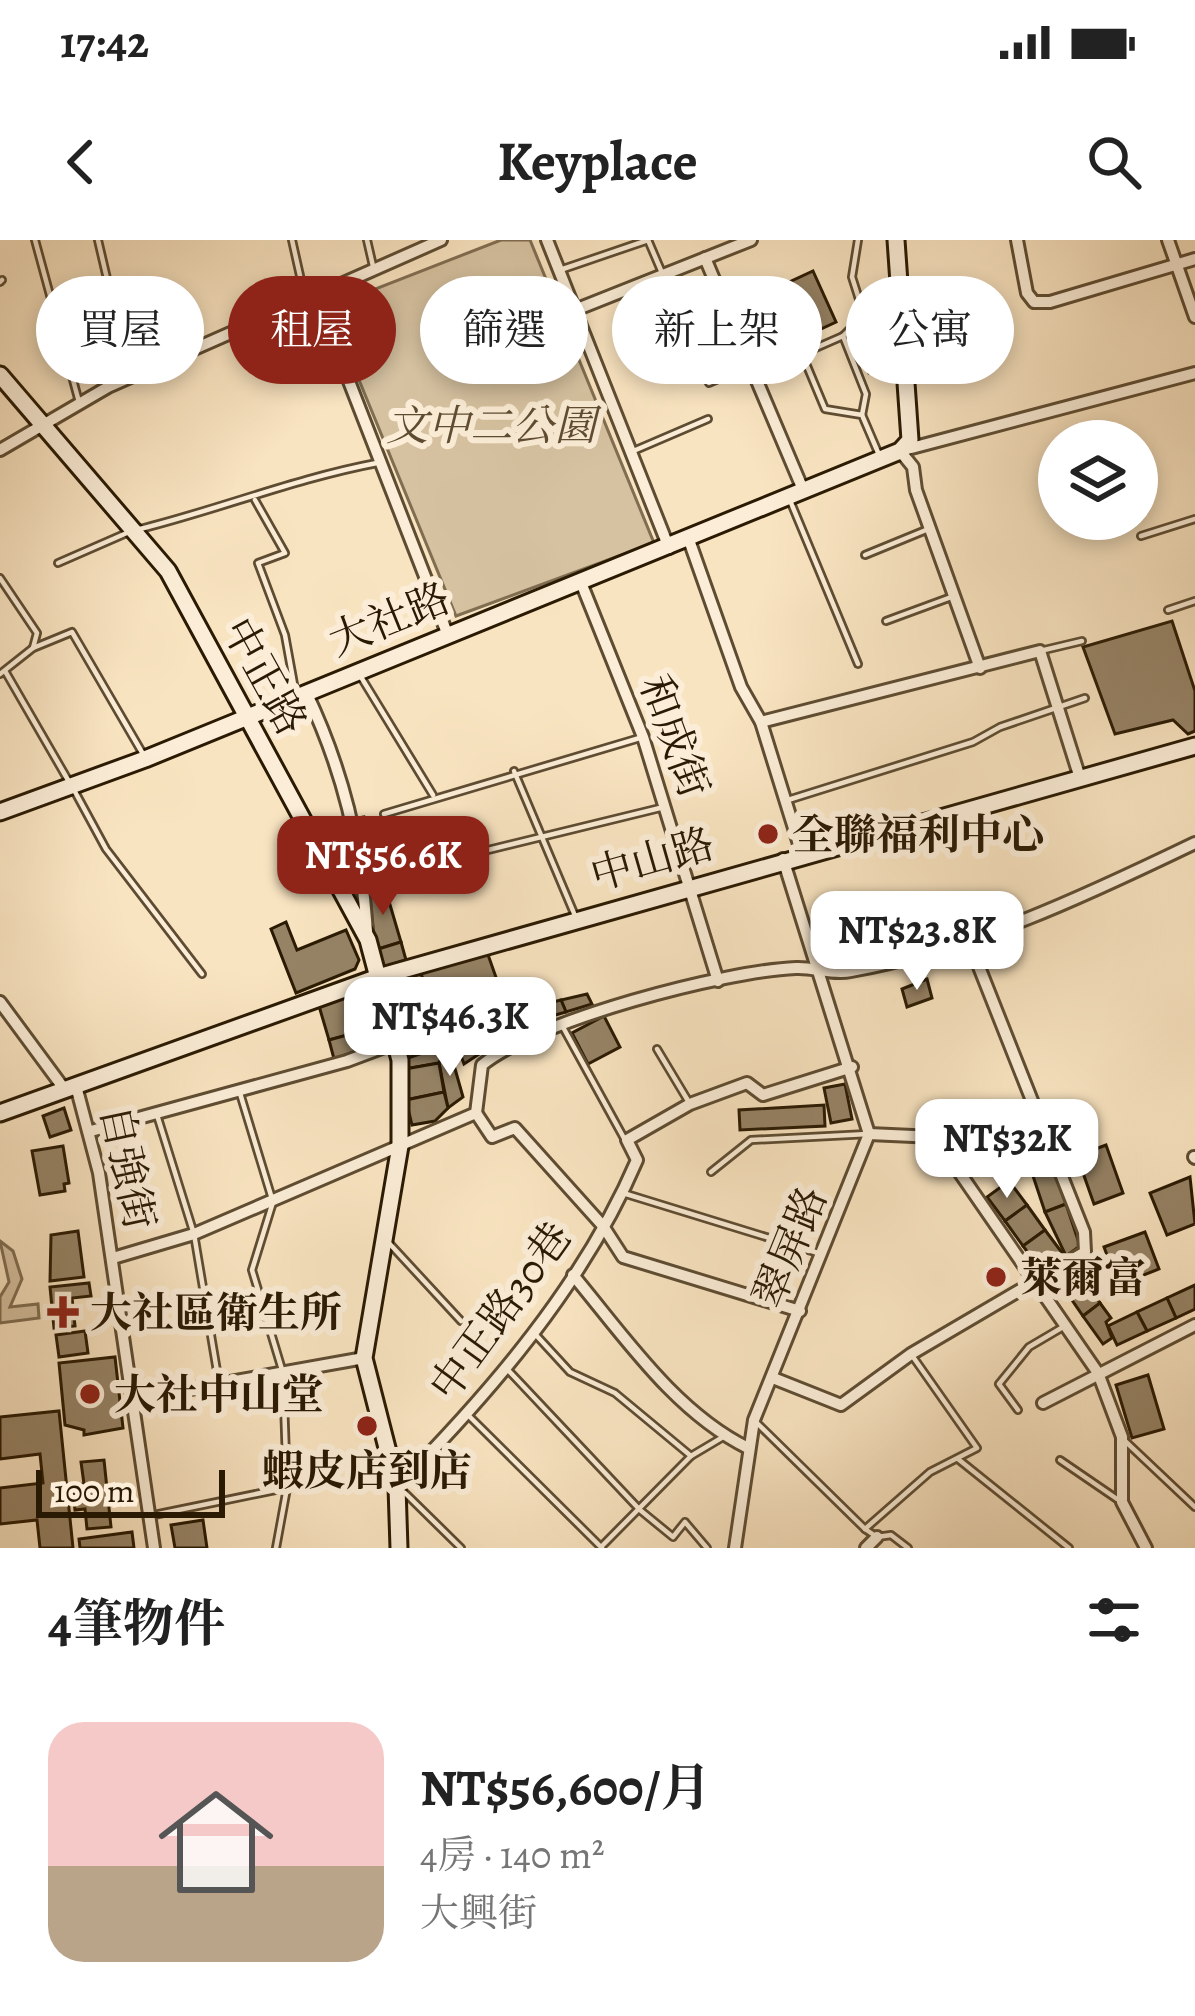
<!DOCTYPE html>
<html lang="zh-TW">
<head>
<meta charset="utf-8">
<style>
	:root { --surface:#fff; --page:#f6f6f6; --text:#222; --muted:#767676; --line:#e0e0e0; --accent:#8f2418 }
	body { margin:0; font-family:Alegreya,"Noto Serif TC",serif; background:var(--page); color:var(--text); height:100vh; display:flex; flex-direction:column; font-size:45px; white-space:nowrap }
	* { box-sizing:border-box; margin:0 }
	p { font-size:39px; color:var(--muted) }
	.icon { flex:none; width:66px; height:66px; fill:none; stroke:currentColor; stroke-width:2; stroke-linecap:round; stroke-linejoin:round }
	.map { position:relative; height:1308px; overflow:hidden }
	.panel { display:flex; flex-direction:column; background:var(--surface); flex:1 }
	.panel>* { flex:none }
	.hud { position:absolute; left:36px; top:36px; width:1125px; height:108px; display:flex; gap:24px }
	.tools { position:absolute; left:1038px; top:180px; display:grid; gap:24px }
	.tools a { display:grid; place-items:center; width:120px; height:120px; border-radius:50%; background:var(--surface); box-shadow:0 6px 18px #0003; font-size:60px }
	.scale { position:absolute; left:36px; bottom:30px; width:189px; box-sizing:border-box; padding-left:12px; border:6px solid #2a1a03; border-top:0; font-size:33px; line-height:42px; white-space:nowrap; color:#2a1a03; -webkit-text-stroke:9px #fbedd7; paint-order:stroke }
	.price { position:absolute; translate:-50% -102px; padding:0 27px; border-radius:24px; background:#fff; color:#222; font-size:39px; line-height:78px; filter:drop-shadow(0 3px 6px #0008) }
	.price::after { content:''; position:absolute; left:50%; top:72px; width:36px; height:27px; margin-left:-18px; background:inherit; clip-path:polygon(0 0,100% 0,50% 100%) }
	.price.active { background:var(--accent); color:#fff }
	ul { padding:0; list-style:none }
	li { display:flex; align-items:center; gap:36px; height:300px; padding:0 48px }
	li+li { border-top:3px solid var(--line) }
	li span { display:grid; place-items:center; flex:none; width:336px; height:240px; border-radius:36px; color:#555 }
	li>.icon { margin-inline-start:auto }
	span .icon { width:144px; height:144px; fill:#fffc; stroke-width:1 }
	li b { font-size:51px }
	h2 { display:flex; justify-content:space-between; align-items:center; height:144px; padding:0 48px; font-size:51px }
	.pill { padding:0 42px; border-radius:54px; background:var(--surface); box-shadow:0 6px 18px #0003; font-size:42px; line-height:108px }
	.pill.active { background:var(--accent); color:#fff }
	.status { display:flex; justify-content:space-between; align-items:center; height:84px; padding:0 60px; background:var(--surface); direction:ltr }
	.status svg { height:33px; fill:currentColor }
	header { display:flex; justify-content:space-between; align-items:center; height:156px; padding:0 48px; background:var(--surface); font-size:54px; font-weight:600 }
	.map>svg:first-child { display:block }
</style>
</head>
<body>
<div class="status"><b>17:42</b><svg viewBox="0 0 49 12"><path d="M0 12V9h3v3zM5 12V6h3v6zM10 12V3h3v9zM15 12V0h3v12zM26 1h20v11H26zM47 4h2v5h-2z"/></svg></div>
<header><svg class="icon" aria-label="back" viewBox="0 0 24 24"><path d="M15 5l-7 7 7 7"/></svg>Keyplace<svg class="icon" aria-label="search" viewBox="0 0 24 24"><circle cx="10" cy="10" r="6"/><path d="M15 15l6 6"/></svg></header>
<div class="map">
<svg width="1195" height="1308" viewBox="0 0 1195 1308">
	<rect width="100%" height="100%" fill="#f9e4c1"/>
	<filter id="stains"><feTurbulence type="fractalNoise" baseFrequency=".00167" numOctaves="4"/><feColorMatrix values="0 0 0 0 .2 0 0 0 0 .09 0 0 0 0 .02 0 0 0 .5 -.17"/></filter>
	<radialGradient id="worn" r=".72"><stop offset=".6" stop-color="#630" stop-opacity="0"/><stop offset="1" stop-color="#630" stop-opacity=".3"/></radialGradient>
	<g fill="#d6c2a1" stroke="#806e52" stroke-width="3">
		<polygon points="501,0 530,0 654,303 456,376 329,67"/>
		<polygon points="0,1001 13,1011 22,1039 10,1067 38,1064 39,1078 0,1083 0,1057 9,1042"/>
	</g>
	<g fill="#968366" stroke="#2a1a03" stroke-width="3">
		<polygon points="813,31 836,82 780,108 757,57"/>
		<polygon points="886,89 893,91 894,116 887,116 885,132 869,133 858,97"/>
		<polygon points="1172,381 1195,451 1195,491 1188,494 1173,480 1115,494 1083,407"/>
		<polygon points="364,577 376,615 366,618 358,578"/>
		<polygon points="376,615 383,641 369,647 366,618"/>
		<polygon points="383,641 401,702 375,710 369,647"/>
		<polygon points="899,658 894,692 881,698 880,659"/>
		<polygon points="286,682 297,710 346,690 359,720 355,729 296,753 271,689"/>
		<polygon points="401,702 406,720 380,728 375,710"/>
		<polygon points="486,709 498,743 432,766 420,731"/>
		<polygon points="420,731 432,766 392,781 388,745"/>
		<polygon points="927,739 932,758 907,767 902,749"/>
		<polygon points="367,746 380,786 329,800 319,766"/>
		<polygon points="587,754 592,764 566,772 561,760"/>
		<polygon points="561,760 566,772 545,778 540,765"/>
		<polygon points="540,765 545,778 525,786 518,771"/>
		<polygon points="518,771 525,786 505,797 497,781"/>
		<polygon points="604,776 620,807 588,824 572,793"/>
		<polygon points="438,779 448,804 405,819 397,793"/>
		<polygon points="497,781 505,797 464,824 455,799"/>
		<polygon points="380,786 385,801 334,819 329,800"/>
		<polygon points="448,804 439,823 405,829 405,819"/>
		<polygon points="448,804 463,857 448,868 439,823"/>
		<polygon points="439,823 444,852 406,860 405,829"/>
		<polygon points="845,844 852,879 831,883 824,848"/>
		<polygon points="444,852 448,868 435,881 412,885 406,860"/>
		<polygon points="824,865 825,886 740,890 739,870"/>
		<polygon points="64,868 71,890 50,897 43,876"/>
		<polygon points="1106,905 1123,953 1094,964 1077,916"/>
		<polygon points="63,906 69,943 64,944 65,951 40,955 32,911"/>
		<polygon points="1052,926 1066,964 1045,972 1032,933"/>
		<polygon points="1190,937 1195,984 1167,995 1150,953"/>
		<polygon points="1009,941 1027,965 1005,981 987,957"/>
		<polygon points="1066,964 1080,1006 1066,1016 1045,972"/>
		<polygon points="1027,965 1045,990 1023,1006 1005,981"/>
		<polygon points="1045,990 1063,1014 1041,1030 1023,1006"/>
		<polygon points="78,991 84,1037 50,1041 51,995"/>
		<polygon points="1145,992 1159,1029 1118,1045 1104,1007"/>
		<polygon points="1080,1035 1100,1063 1083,1076 1063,1047"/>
		<polygon points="89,1043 91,1056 72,1058 75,1086 54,1088 50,1047"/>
		<polygon points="1195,1045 1195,1069 1176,1078 1167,1058"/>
		<polygon points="1167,1058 1176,1078 1147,1091 1137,1072"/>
		<polygon points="1100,1063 1111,1078 1106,1082 1112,1098 1103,1104 1083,1076"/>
		<polygon points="1137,1072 1147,1091 1117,1105 1108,1086"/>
		<polygon points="85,1091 88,1113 59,1117 56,1095"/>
		<polygon points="115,1117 123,1188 84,1195 84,1190 65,1185 59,1123"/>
		<polygon points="1148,1135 1164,1189 1132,1198 1116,1145"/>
		<polygon points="59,1171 73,1308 40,1308 37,1280 0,1284 0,1248 43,1243 40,1214 0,1219 0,1177"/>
		<polygon points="104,1220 111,1287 87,1289 85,1269 75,1270 72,1245 84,1244 81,1222"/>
		<polygon points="203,1280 207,1308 175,1308 171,1285"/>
		<polygon points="132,1292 134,1308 80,1308 79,1299"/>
	</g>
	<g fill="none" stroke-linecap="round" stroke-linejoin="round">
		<defs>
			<g id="lane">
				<polyline points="35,0 79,162"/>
				<polyline points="98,0 130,137"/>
				<polyline points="292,0 305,58"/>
				<polyline points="367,0 373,26"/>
				<polyline points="648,0 709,143 784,111"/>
				<polyline points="858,0 852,37 864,75 843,96 802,114 825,169 862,175 880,217"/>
				<polyline points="563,29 648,0"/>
				<polyline points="0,42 2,40"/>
				<polyline points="843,96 866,154 862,175"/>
				<polyline points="631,212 708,179"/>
				<polyline points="789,258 858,424"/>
				<polyline points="255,260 285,313 258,323 285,395 295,450"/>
				<path d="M140,289C220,269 297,238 377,223"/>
				<polyline points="1141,296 1195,279"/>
				<polyline points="865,315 926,290"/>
				<polyline points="58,323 129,292"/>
				<polyline points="0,338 37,393 33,408"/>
				<polyline points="1168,370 1195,361"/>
				<polyline points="886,381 954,356"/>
				<polyline points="1040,411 1082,401"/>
				<polyline points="5,431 68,540"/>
				<polyline points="0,434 33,408 72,392 143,514"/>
				<polyline points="361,437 433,555"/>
				<polyline points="514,531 576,678"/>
				<polyline points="74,550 106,609 202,734"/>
				<polyline points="788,560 973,502 1000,487 1085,458"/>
				<polyline points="384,574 643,497"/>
				<polyline points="386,635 660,568"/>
				<polyline points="564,789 625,900"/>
				<polyline points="657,809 690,864"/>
				<polyline points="239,850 273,962 252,1030 283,1133 287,1248 276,1308"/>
				<polyline points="157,875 194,994 219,1143"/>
				<polyline points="711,932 751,900 868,894"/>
				<polyline points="623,953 818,1013"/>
				<polyline points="388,1002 461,1081"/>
				<polyline points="536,1095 570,1132 615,1153 691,1216"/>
				<polyline points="508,1130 640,1270 673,1297 685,1282 707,1308"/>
				<polyline points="1018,1170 999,1144 1029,1107 1063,1087"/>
				<polyline points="470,1177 602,1308"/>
				<polyline points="758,1184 865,1289 877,1297 891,1295 908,1308"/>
				<polyline points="1125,1201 1195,1267"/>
				<polyline points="958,1219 1069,1308"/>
				<polyline points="1060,1220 1117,1259"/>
				<polyline points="405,1253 461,1308"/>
				<polyline points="149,1276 285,1248"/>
				<polyline points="865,1289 930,1232 977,1208 911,1114"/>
				<polyline points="603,1305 691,1216 723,1197"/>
			</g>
			<g id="street">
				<polyline points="547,0 669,308"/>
				<polyline points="1017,0 1027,53 1034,62 1050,62 1195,19"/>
				<polyline points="1168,0 1195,77"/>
				<polyline points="705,18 804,252"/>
				<polyline points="317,59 447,393"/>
				<polyline points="575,70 751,0"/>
				<polyline points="0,210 108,147 441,0"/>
				<polyline points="900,211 1195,133"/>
				<polyline points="900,211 913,227 916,250 980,428"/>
				<polyline points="689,300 741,447 761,482 802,614"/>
				<polyline points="582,345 643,497 718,741"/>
				<path d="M306,452C343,530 361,605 367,691"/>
				<polyline points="761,482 1040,411 1080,538"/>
				<polyline points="0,762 65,850"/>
				<polyline points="76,846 99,933 154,1308"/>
				<polyline points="476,873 492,897 515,888 603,986 623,1017 800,1071"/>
				<polyline points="91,891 347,821 395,803"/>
				<polyline points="869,894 935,897 1098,1133 1122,1197 1122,1262 1146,1308"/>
				<polyline points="1194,917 1195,918"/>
				<path d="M113,1018L194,994L476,873L482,825C537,780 724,731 796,728C814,727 833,735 851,731C973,709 1085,656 1195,603"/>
				<path d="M573,1035C624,1096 675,1172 748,1208"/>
				<polyline points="773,1138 841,1165 911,1114 1085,1012 1084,992 968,699"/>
				<polyline points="134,1159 364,1118"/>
				<polyline points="1043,1163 1195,1085"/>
				<path d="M397,1247C491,1152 584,1044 637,920L627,900L690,864L747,843L763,855L852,827"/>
				<polyline points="735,1308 754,1180 869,894 783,619"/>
				<polyline points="866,1308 877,1297"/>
			</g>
			<g id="secondary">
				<polyline points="0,135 168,331 368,700 400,820 400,906 364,1118 397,1247 399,1308"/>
				<polyline points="0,572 145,519 900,211 910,200 896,0"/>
				<polyline points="0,873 378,737 1195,506"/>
			</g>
		</defs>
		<use href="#lane" stroke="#5e4c32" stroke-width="10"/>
		<use href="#street" stroke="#5e4c32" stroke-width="16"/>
		<use href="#secondary" stroke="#2a1a03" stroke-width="21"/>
		<use href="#lane" stroke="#fbedd7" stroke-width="4.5"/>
		<use href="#street" stroke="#fbedd7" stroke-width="10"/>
		<use href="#secondary" stroke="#fbedd7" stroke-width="15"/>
	</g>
	<g fill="#8f2418" stroke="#fbedd7" stroke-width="4.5">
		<circle cx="768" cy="594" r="12"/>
		<circle cx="996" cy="1037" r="12"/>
		<path d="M57 1054h12v12h12v12h-12v12h-12v-12h-12v-12h12z"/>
		<circle cx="90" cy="1154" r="12"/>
		<circle cx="367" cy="1186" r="12"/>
	</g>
	<g text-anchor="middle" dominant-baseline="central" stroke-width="12" stroke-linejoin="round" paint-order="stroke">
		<g font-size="42" font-style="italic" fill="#5e4c32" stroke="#fbedd7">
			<text x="491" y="185">文中二公園</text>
		</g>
		<g font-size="42" fill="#2a1a03" stroke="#fbedd7">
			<text transform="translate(389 379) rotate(-22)">大社路</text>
			<text transform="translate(265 436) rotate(61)">中正路</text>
			<text transform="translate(675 496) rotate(70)">和成街</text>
			<text transform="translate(652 619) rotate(-16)">中山路</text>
			<text transform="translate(128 927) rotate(78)">自強街</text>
			<text transform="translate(790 1007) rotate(-68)">翠屏路</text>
			<text transform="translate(500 1071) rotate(-54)">中正路30巷</text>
		</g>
		<g font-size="42" font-weight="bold" fill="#2a1a03" stroke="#fbedd7" text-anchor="start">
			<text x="792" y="594">全聯福利中心</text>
			<text x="1020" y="1037">萊爾富</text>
			<text x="90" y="1072">大社區衛生所</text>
			<text x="114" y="1154">大社中山堂</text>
			<text x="367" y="1230" text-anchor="middle">蝦皮店到店</text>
		</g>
	</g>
	<rect width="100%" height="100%" filter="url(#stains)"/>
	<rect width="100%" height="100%" fill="url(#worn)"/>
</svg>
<div class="tools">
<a><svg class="icon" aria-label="layers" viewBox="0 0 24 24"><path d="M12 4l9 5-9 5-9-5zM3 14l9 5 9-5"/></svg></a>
</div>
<div class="scale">100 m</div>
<b class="price active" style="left:383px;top:678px">NT$56.6K</b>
<b class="price" style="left:917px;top:753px">NT$23.8K</b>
<b class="price" style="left:450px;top:839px">NT$46.3K</b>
<b class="price" style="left:1007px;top:961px">NT$32K</b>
<div class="hud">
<a class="pill">買屋</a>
<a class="pill active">租屋</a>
<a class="pill">篩選</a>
<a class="pill">新上架</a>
<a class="pill">公寓</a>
</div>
</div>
<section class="panel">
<h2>4筆物件<svg class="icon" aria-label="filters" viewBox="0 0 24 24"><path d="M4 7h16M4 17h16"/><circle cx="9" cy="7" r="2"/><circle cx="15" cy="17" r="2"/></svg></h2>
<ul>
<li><span style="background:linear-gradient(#f6c9c9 60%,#b9a48a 0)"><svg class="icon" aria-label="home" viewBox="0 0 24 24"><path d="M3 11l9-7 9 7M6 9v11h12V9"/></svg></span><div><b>NT$56,600/月</b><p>4房 · 140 m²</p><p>大興街</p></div></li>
</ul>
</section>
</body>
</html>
